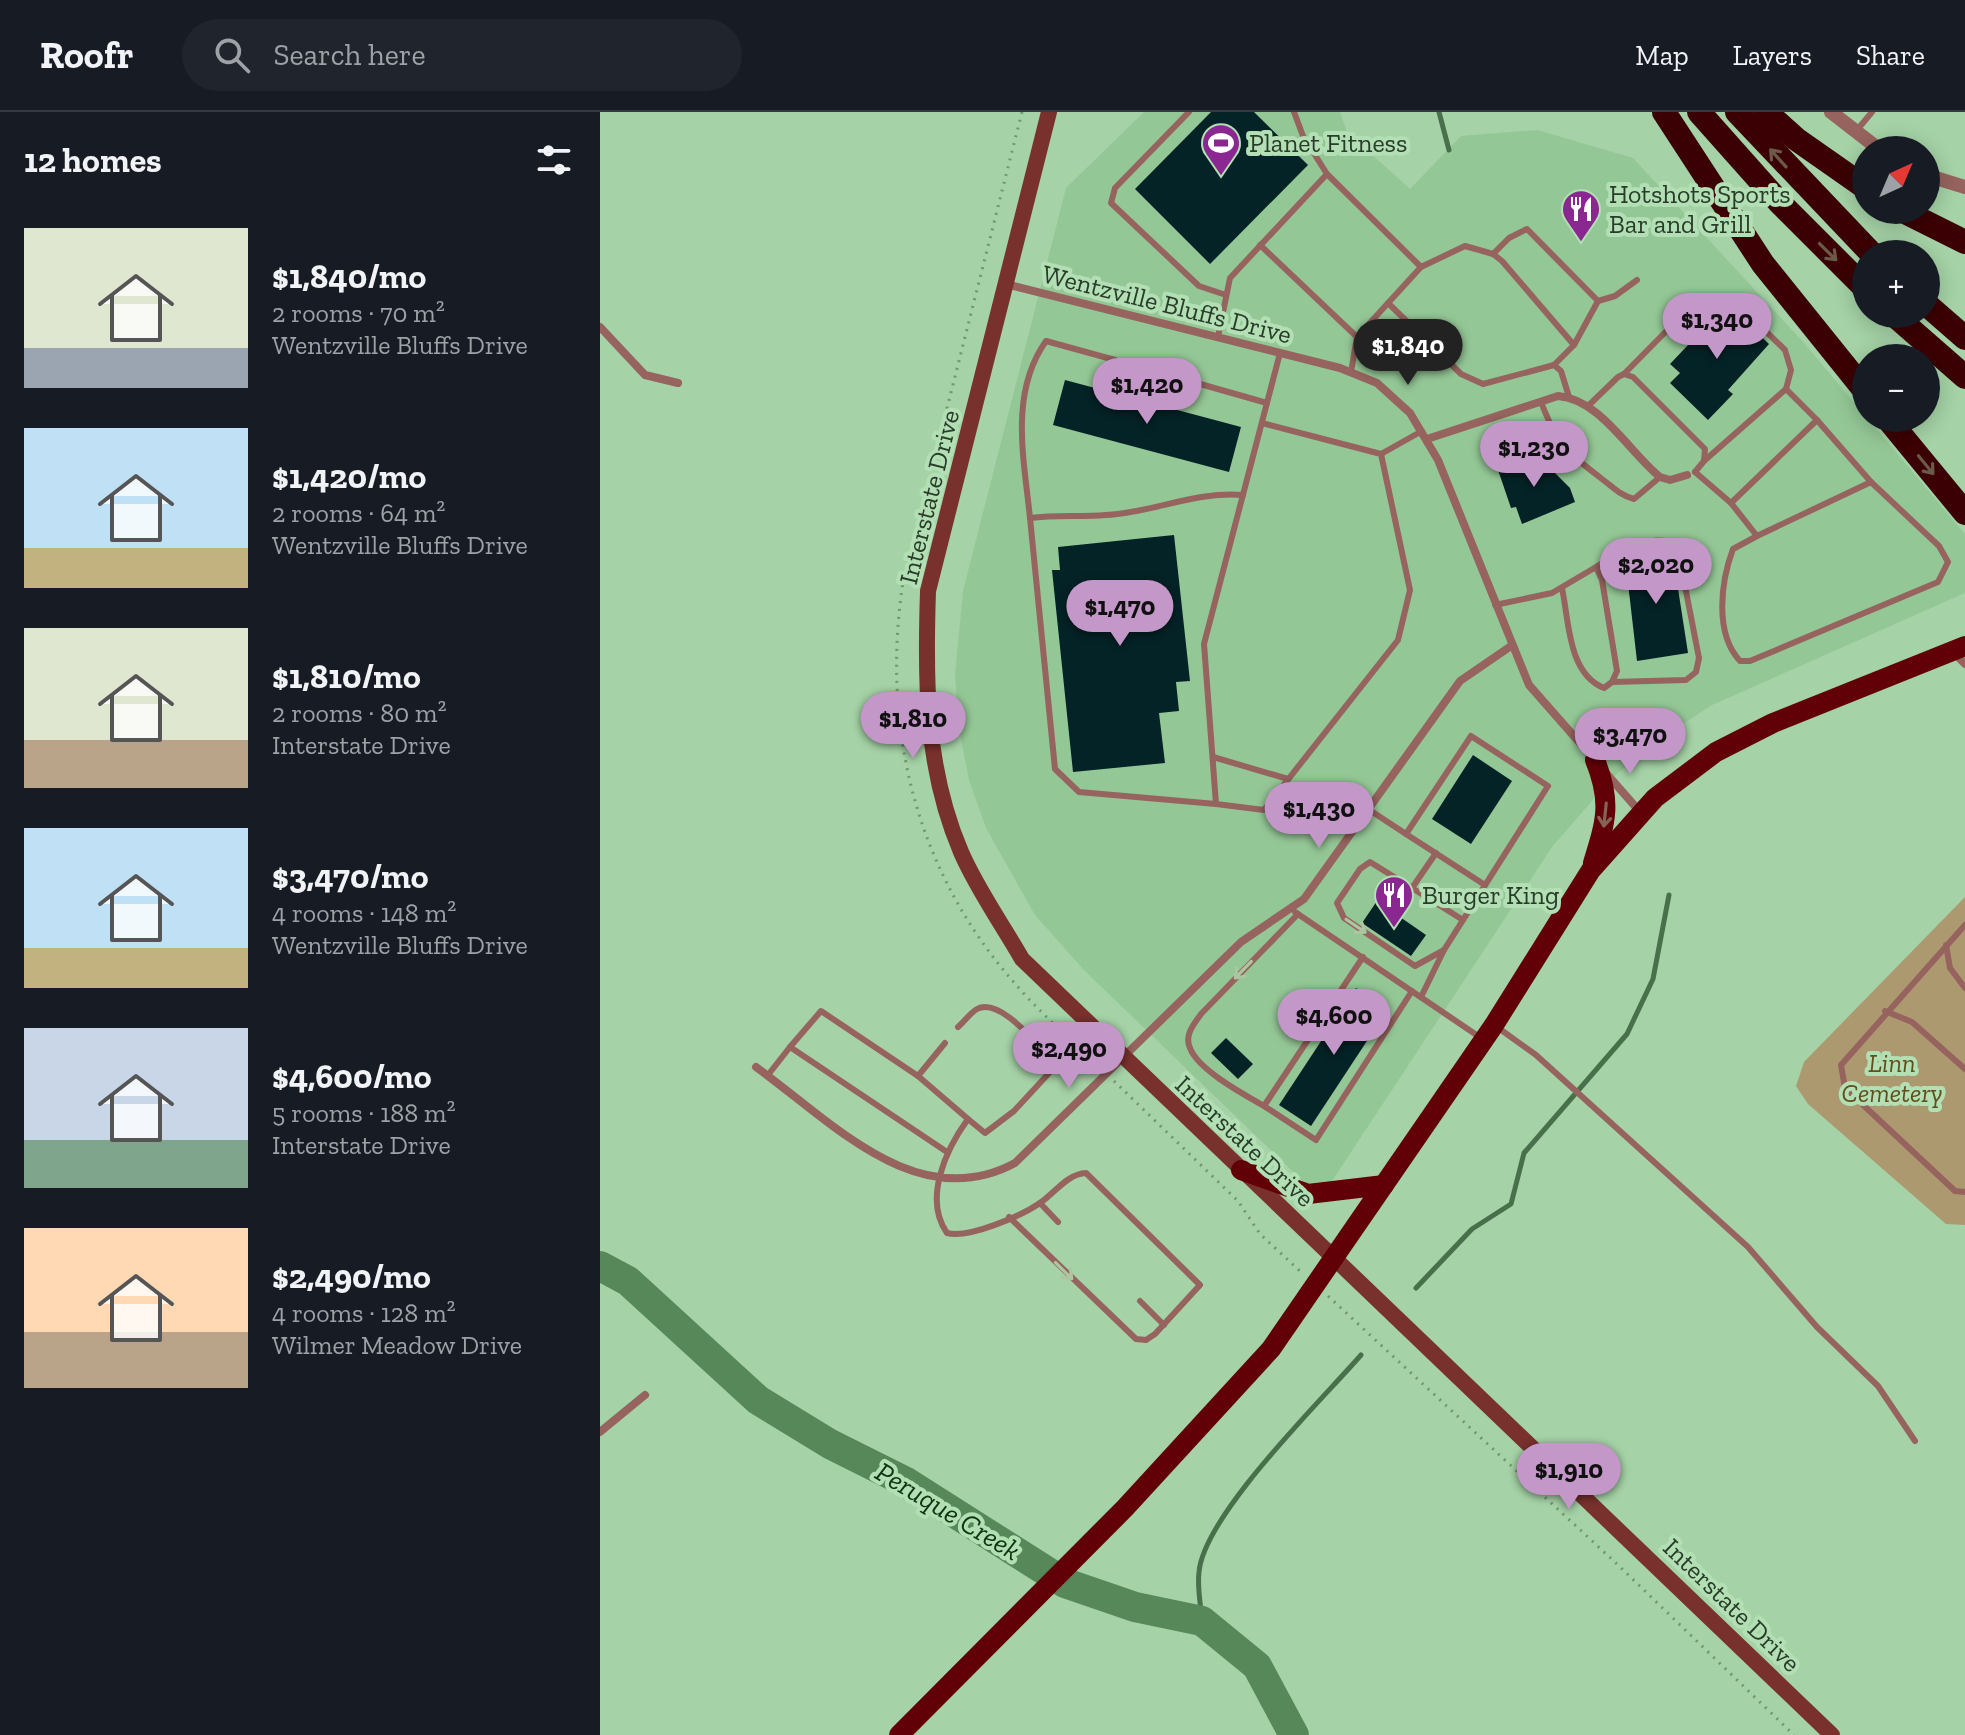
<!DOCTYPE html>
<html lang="en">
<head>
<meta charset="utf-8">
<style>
	:root { --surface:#171b24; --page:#20242c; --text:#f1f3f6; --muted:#9ea1a6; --line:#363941; --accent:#c397c8 }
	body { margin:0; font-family:"Zilla Slab",serif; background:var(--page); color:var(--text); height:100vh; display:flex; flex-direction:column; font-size:30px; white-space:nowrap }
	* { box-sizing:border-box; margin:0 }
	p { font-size:26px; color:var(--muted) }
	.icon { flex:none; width:44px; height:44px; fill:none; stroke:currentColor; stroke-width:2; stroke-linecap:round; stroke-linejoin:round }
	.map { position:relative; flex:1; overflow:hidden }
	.drawer { display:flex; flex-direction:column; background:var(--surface); width:600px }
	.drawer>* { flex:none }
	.needle { width:52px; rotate:44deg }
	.controls { position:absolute; left:1252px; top:24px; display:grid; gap:16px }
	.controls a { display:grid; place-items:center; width:88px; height:88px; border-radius:50%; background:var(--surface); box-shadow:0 4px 20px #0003; font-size:40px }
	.price { position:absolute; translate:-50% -68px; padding:0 18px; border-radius:28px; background:var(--accent); color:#111; font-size:26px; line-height:52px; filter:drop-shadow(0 2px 4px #0008) }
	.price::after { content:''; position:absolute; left:50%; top:48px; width:24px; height:18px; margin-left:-12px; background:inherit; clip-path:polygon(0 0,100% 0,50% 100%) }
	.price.current { background:#222; color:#fff }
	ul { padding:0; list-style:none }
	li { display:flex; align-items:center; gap:24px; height:200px; padding:0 24px }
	li span { display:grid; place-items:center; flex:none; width:224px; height:160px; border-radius:0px; color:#555 }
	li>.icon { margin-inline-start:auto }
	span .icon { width:96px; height:96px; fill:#fffc; stroke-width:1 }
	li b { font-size:34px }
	h2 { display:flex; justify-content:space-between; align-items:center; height:96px; padding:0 24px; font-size:34px }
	header { display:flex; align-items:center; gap:48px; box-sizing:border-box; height:112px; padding:0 40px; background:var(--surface); border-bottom:2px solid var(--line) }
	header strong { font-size:38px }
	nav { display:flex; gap:44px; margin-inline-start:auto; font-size:28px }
	.search { width:560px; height:72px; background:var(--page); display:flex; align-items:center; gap:20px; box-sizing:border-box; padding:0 28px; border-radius:44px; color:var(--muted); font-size:30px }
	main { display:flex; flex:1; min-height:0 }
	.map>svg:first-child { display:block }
</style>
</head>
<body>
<header>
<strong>Roofr</strong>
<div class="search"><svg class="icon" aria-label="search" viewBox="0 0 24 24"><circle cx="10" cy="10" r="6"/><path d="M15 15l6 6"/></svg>Search here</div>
<nav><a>Map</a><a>Layers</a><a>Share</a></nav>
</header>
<main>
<section class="drawer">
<h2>12 homes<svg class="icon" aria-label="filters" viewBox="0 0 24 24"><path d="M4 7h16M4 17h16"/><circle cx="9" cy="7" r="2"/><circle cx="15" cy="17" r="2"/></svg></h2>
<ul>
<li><span style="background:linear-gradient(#dfe7d0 75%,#9aa5b1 0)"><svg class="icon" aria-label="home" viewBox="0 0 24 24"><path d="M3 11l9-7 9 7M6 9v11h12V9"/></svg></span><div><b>$1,840/mo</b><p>2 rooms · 70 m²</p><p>Wentzville Bluffs Drive</p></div></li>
<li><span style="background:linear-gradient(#bfe0f5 75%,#c2b280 0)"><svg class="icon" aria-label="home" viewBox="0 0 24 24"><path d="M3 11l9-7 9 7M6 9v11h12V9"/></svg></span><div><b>$1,420/mo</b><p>2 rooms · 64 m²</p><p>Wentzville Bluffs Drive</p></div></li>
<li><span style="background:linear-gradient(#dfe7d0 70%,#b9a48a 0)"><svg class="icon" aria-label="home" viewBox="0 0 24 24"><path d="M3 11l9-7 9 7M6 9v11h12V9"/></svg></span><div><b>$1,810/mo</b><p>2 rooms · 80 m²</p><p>Interstate Drive</p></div></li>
<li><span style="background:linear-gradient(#bfe0f5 75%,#c2b280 0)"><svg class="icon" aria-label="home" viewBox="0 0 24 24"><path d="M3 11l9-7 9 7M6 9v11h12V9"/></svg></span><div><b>$3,470/mo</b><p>4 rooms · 148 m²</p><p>Wentzville Bluffs Drive</p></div></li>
<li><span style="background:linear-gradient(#c9d6e8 70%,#7fa58c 0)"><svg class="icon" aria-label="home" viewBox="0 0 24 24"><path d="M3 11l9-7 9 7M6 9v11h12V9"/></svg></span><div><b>$4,600/mo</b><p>5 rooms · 188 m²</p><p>Interstate Drive</p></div></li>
<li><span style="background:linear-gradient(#ffd9b3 65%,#b9a48a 0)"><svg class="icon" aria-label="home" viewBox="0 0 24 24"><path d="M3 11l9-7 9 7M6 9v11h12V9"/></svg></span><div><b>$2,490/mo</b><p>4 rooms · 128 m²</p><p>Wilmer Meadow Drive</p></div></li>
</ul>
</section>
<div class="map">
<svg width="1365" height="1623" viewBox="0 0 1365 1623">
	<rect width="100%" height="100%" fill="#a5d2a6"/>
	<polygon fill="#94c796" points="544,0 740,0 747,20 810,77 861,24 937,18 1033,46 1204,231 1365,422 1365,481 1112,593 1049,634 1011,667 952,735 730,1072 711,1077 484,858 435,803 386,716 369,668 359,617 355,563 363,479 466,76"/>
	<polygon fill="#ac9970" points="1365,785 1365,1113 1346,1112 1208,992 1196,974 1204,950"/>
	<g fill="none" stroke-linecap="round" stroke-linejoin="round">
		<g stroke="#48714b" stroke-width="5">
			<polyline points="839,0 849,38"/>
			<polyline points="816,1176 872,1117 911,1092 924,1041 1027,922 1053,867 1069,783"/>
			<path d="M602,1509C601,1494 597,1476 599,1460C604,1403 721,1289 761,1243"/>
		</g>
		<polyline stroke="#568859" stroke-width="30" points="0,1154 28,1169 158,1288 230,1332 306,1370 465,1471 535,1495 602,1509 657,1554 694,1623"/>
	</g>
	<g fill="#042326">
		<polygon points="611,0 654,0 708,53 610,152 535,77"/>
		<polygon points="1127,192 1169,232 1128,278 1133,282 1108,308 1070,271 1080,261 1070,252"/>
		<polygon points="465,268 641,315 629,360 453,313"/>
		<polygon points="936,342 970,376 975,390 922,412 916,395 911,396 898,358"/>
		<polygon points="574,423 590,569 576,570 579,599 559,601 565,651 473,660 452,458 460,458 458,435"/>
		<polygon points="1072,438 1088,541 1037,549 1025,445"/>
		<polygon points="873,643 912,669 871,732 832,707"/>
		<polygon points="777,789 826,823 811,844 762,811"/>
		<polygon points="756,876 788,897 711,1014 679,993"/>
		<polygon points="626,926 653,952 638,967 611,941"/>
	</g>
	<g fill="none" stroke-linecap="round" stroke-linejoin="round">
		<g stroke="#739574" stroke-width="3" stroke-dasharray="2 6" stroke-linecap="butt">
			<path d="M422,0L303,470C281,613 315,756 411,867C437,898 468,925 497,953"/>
			<polyline points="514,969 638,1089 660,1122 701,1160"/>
			<polyline points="728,1184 1017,1452 1194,1623"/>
		</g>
		<g stroke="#96635e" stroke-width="6">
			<polyline points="589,0 515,76 511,91 599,174 626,183"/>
			<polyline points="694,0 703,24 727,62"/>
			<polyline points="1257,18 1272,0"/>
			<polyline points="660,133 757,225"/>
			<polyline points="893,142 909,126 927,117 998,189"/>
			<polyline points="821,155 865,134 893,142 902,149 974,233 954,253 961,259 969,285"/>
			<polyline points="788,191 861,262 883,272 954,253"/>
			<polyline points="618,225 630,166 727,62 821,155 757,225 751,260"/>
			<polyline points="974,233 998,189 1015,184 1037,168"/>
			<polyline points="544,256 667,291"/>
			<polyline points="1024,262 1093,192 1118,184 1133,187 1185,238 1191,258 1186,277 1104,349"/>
			<path d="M941,290C958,334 966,339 1002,367C1014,376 1020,383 1034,387L1060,365"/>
			<polyline points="987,295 1018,265 1024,262 1033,265 1105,337 1104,349 1095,360"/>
			<polyline points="662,311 781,342 810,478 798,528 664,698 616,692 604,532 680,241"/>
			<polyline points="781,342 822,319"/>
			<polyline points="1095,360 1131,391 1217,308 1186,277"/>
			<path d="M1131,391L1157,424L1133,437C1121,469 1114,521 1140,549H1150L1338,470L1348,450L1339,434L1271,370L1217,308"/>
			<path d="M430,406C424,347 409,281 446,229L515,248"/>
			<polyline points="1157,424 1271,370"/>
			<path d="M996,455C1021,441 1048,419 1077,433L1099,546L1096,560L1086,568L1012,570"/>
			<path d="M895,493L952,481L996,455L1002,468L1017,559L1012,570L1004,576C968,562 969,509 962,476"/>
			<polyline points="613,645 688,667"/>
			<path d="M616,692L479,680L455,657L430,406C456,403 480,405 506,403C552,401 595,379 643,383"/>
			<polyline points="768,697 806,722 871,624 948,674 844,838 821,885"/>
			<polyline points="806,722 885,773"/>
			<polyline points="836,741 812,776 863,808"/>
			<polyline points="812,776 770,750 760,757 737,791 744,806 815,854 844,838"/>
			<polyline points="695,800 881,926"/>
			<polyline points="1365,813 1241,953 1245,976 1355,1079 1365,1080"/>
			<polyline points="1346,833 1350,856 1365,876"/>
			<polyline points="763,845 664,994 716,1028 812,879"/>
			<polyline points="1285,899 1312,910 1365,957"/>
			<path d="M358,915C364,910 370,901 377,897C399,885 435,930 450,945L451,959L414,999L385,1021L368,1007C346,1037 323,1087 347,1121C368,1127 421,1104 440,1091C455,1081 467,1062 486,1061L600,1173L555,1222L546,1228L536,1227L409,1105"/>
			<polyline points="897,915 936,943 1148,1135 1217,1215 1278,1274 1315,1329"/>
			<polyline points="168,963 190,935"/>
			<polyline points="318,964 345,931"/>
			<path d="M664,994C645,983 598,958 590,936C584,923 594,912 601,902L698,802"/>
			<polyline points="347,1040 190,935 221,899 318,964 368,1007"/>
			<polyline points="440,1091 458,1110"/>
			<polyline points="540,1189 564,1213"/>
		</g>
		<g stroke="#96635e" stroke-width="8">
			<polyline points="406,172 740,256 777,271 810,301 838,348 929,573 994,647"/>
			<polyline points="0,215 45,263 78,271"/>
			<path d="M827,327L958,284C1000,287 1029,340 1060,365L1070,368L1087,363"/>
			<polyline points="1353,540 1365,552"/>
			<polyline points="1005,660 1041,701"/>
			<path d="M156,955C230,1008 317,1104 415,1051L641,830L704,787L860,569L911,534"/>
			<polyline points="0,1320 45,1283"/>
		</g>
		<g stroke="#96635e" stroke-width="14">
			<polyline points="1231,0 1280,38"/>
			<polyline points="1326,63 1365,75"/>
		</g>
		<path stroke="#79312d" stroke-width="16" d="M449,0L328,479C325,569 325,656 361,740C377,777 402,812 422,847L1232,1623"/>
		<g stroke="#620008" stroke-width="20">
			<path d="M993,751C1006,709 1012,690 995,648"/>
			<polyline points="641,1058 708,1082 784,1073"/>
			<polyline points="299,1623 525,1396 671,1237 894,913 991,758 1055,686 1116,640 1173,611 1365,534"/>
		</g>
		<g stroke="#3b0003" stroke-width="24">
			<polyline points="1064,0 1163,152 1266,280"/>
			<polyline points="1099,0 1180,91 1266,177"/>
			<polyline points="1137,0 1272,142"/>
			<polyline points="1166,0 1196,27 1266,76"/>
			<polyline points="1301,98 1365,130"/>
			<polyline points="1326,192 1365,226"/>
			<polyline points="1293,202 1365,265"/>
			<polyline points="1287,306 1365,401"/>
		</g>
	</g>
	<defs><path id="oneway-shaft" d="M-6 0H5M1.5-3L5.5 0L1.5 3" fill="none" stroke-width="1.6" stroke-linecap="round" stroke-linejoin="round" transform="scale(2)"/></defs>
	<g stroke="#6b5949">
		<use href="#oneway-shaft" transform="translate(1178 46) rotate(-132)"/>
		<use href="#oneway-shaft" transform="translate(1228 140) rotate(45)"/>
		<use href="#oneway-shaft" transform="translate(1326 353) rotate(51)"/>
	</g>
	<use stroke="#866455" href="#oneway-shaft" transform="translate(1005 703) rotate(96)"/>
	<g stroke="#acc6a2">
		<use href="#oneway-shaft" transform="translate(756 814) rotate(34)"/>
		<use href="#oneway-shaft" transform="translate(643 858) rotate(134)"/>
		<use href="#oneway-shaft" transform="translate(464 1159) rotate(45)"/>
	</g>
	<defs>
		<symbol id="stadium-pin" viewBox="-11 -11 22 30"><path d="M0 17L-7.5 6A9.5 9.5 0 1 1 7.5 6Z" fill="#8a2790" stroke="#b2dfb3"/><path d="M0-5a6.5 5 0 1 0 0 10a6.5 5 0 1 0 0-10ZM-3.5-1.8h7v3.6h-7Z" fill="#fff"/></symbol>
		<symbol id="restaurant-pin" viewBox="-11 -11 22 30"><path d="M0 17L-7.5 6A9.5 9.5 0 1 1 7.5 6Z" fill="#8a2790" stroke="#b2dfb3"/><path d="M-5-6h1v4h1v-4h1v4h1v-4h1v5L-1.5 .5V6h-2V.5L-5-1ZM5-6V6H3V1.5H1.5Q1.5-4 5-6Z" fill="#fff"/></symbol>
	</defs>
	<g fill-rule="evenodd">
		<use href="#stadium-pin" x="599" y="9" width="44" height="60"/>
		<use href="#restaurant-pin" x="959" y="75" width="44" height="60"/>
		<use href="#restaurant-pin" x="772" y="761" width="44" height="60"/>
	</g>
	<g text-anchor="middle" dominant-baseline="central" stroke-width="8" stroke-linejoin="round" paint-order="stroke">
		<g font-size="26" fill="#293c2a" stroke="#b2dfb3" text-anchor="start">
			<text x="649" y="31">Planet Fitness</text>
			<text x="1009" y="82">Hotshots Sports<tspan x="1009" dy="30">Bar and Grill</tspan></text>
			<text x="822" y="783">Burger King</text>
		</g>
		<g font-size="26" fill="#293c2a" stroke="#b2dfb3">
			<text transform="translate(567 192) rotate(14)">Wentzville Bluffs Drive</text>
			<text transform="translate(329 385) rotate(-76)">Interstate Drive</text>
			<text transform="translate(645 1029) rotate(43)">Interstate Drive</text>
			<text transform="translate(1132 1493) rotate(44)">Interstate Drive</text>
		</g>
		<g font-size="26" font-style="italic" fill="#624d1c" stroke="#b2dfb3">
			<text x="1292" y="951">Linn<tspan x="1292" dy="30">Cemetery</tspan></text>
		</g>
		<g font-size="28" font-style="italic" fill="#0e3412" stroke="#b2dfb3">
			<text transform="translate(348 1399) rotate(31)">Peruque Creek</text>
		</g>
	</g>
</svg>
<div class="controls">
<a><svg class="needle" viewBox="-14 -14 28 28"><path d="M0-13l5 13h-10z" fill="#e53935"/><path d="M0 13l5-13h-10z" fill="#9ea1a6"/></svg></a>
<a>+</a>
<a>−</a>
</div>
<b class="price" style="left:1117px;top:249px">$1,340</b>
<b class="price current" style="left:808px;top:275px">$1,840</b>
<b class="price" style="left:547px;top:314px">$1,420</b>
<b class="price" style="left:934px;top:377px">$1,230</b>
<b class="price" style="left:1056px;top:494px">$2,020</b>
<b class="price" style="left:520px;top:536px">$1,470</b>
<b class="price" style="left:313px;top:648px">$1,810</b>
<b class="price" style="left:1030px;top:664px">$3,470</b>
<b class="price" style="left:719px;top:738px">$1,430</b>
<b class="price" style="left:734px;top:945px">$4,600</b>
<b class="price" style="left:469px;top:978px">$2,490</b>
<b class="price" style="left:969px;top:1399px">$1,910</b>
</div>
</main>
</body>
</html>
